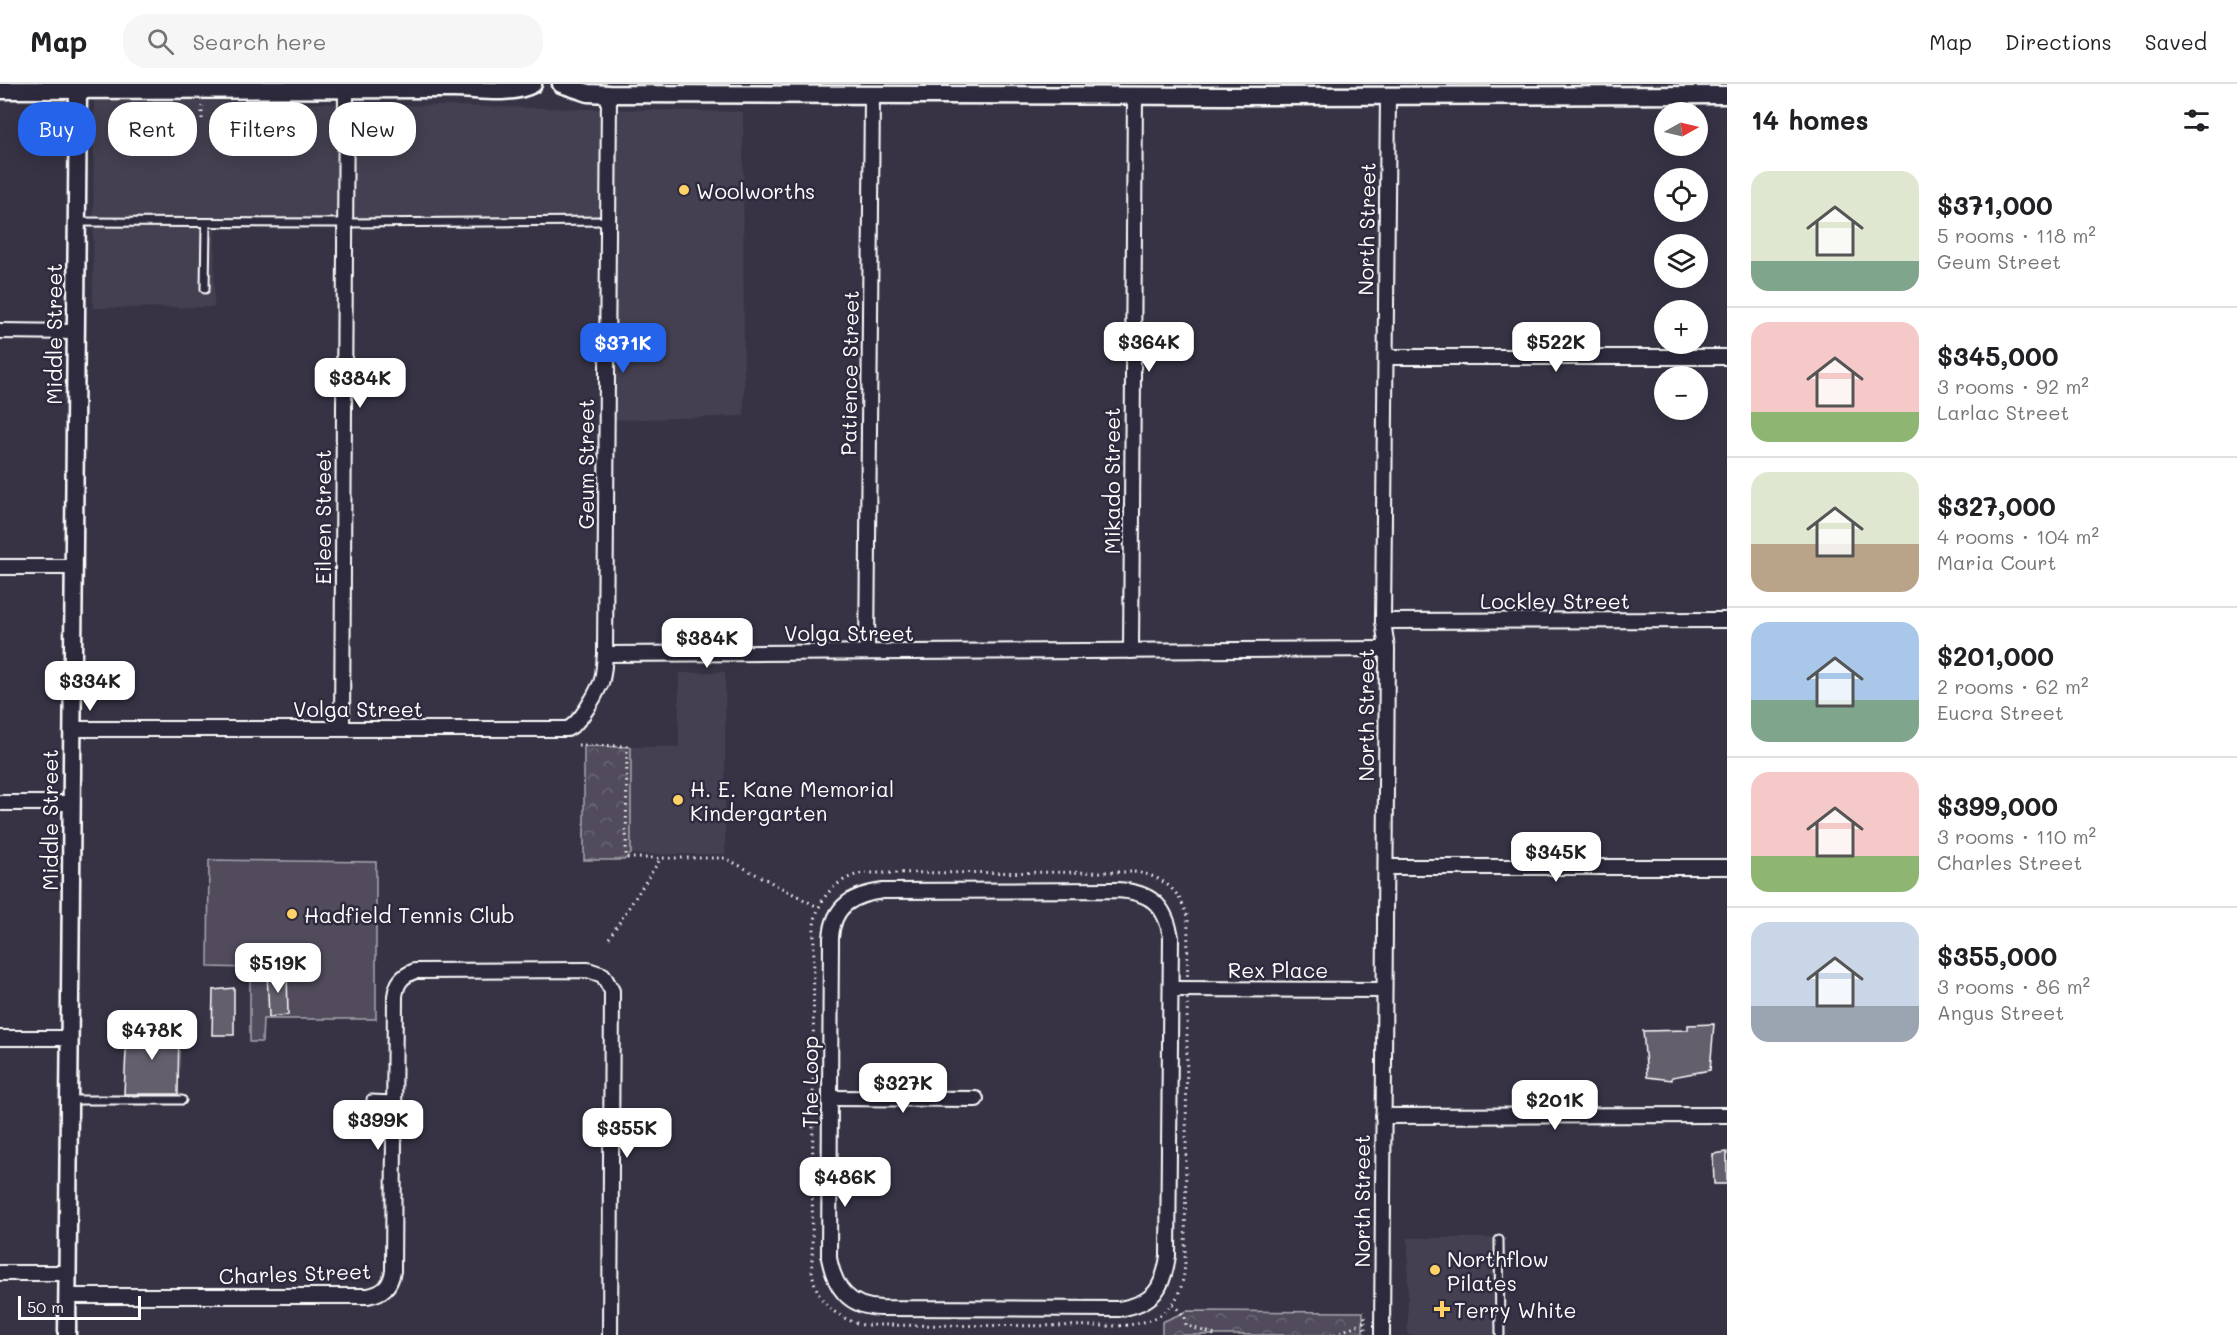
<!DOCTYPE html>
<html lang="en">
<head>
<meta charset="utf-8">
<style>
	:root { --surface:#fff; --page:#f6f6f6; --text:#202124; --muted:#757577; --line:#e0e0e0; --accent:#2563eb }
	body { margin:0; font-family:Mali,sans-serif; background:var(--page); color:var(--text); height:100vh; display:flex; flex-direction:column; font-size:22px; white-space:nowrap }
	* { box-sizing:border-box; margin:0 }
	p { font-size:20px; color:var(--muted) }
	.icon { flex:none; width:33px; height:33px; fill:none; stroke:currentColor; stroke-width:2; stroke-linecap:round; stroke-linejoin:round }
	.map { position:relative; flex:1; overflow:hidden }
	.panel { display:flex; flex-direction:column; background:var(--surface); width:510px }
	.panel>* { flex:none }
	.guide { position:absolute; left:18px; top:18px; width:570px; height:54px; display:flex; gap:12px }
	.needle { width:39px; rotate:82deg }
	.tools { position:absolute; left:1654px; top:18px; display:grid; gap:12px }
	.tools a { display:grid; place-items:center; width:54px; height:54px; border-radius:50%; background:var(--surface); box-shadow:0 3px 15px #0003; font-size:30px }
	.scale { position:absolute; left:18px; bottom:15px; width:123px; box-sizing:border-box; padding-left:6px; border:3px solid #fff; border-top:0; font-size:16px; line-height:21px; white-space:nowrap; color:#fff; -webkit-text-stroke:4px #2f2a3d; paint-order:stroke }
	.price { position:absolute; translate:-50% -51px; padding:0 14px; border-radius:12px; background:#fff; color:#222; font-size:20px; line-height:39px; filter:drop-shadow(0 2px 3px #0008) }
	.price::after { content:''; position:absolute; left:50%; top:36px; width:18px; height:14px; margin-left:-9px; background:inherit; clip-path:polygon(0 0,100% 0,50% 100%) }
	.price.on { background:var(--accent); color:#fff }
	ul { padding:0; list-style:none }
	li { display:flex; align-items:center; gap:18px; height:150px; padding:0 24px }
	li+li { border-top:2px solid var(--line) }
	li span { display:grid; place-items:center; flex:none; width:168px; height:120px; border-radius:18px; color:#555 }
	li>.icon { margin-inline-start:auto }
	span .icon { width:72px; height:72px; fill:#fffc; stroke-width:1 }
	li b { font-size:26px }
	h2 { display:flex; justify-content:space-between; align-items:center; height:72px; padding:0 24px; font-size:26px }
	.pill { padding:0 21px; border-radius:24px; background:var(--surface); box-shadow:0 3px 15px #0003; font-size:21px; line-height:54px }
	.pill.on { background:var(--accent); color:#fff }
	header { display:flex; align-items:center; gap:36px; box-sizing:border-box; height:84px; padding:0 30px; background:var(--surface); border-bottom:2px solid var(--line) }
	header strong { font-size:28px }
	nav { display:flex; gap:33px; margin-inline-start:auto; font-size:21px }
	.search { width:420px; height:54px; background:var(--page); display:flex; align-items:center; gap:15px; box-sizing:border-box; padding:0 21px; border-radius:24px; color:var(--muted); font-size:22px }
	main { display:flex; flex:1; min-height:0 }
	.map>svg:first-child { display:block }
</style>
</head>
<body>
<header>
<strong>Map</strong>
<div class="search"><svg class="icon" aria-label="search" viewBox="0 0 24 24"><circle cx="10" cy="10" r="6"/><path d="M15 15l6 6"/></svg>Search here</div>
<nav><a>Map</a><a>Directions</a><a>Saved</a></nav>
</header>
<main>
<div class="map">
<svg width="1727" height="1251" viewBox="0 0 1727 1251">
	<defs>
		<pattern id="park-crowns" width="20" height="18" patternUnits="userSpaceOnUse" patternTransform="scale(1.5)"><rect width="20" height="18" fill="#514c5c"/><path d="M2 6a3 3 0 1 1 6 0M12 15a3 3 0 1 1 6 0" fill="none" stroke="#6b6774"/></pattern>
	</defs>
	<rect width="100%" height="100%" fill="#373345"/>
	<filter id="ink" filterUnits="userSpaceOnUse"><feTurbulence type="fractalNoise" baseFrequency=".0167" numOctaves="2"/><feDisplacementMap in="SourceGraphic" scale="12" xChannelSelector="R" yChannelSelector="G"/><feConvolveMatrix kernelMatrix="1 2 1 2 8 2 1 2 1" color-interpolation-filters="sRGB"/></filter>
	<g filter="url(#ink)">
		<g fill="#444051">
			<polygon points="94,15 743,28 744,332 611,336 606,143 215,145 214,223 93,224"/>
			<polygon points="725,588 725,770 631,770 631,663 679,663 679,589"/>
			<rect x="1408" y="1154" width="87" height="97"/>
		</g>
		<g fill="url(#park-crowns)" stroke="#a8a6ae" stroke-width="1.5">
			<polygon points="584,662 631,663 631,770 624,776 584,776"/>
			<polygon points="1187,1227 1363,1228 1363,1251 1162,1251 1162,1238"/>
		</g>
		<polygon fill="#514c5c" stroke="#a8a6ae" stroke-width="1.5" points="209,776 376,778 376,935 263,935 262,958 250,958 250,884 208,883"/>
		<g fill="#635f6d" stroke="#fff" stroke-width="1.5">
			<polygon points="287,887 288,931 269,933 267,888"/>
			<polygon points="234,904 234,951 212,951 213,906"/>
			<polygon points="1714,940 1710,986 1672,993 1672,996 1647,993 1643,947 1688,946 1688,941"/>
			<polygon points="179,942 178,1010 124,1010 127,944"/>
			<polygon points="1727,1068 1727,1100 1714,1100 1713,1070"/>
		</g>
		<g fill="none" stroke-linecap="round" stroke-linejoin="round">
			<defs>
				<g id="service">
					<polyline points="76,138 345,139 608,137"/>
					<polyline points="205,205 206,140"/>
					<polyline points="371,1015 394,1016"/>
					<polyline points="69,1016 182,1016"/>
					<polyline points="1499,1156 1500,1251"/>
				</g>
				<g id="minor">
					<polyline points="0,247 76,248"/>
					<polyline points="1386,273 1727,273"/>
					<polyline points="0,483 74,483"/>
					<polyline points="1383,537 1727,536"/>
					<polyline points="1131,567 1135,11"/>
					<polyline points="867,568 872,11"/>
					<polyline points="605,570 609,10"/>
					<path d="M72,645H567C580,640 595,612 601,599C604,590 604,580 605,570L1387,565"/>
					<polyline points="342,645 346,5"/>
					<polyline points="0,719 72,719"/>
					<polyline points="1386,783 1727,783"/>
					<path d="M1117,806C1150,808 1165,820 1171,853L1168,1172C1163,1205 1154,1219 1119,1225L881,1224C848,1223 835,1204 829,1174L831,854C833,821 853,811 883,807Z"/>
					<polyline points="1172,905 1384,906"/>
					<polyline points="0,954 70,954"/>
					<polyline points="830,1014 976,1015"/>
					<polyline points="1383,1032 1727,1031"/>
					<polyline points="0,1189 68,1189"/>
					<path d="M68,1212H368C383,1209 390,1203 393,1187L395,912C397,898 402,892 415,887L588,886L603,891L612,907L610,1251"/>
					<polyline points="1382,1251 1387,565 1383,537 1388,11"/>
				</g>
				<g id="tertiary">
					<polyline points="561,0 588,9 609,10 1228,12 1727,11"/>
					<path d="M0,6L453,5C478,5 511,12 533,0"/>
					<polyline points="67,1251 78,5"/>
				</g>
			</defs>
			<use href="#service" stroke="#fff" stroke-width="11"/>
			<use href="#minor" stroke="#fff" stroke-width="18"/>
			<use href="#tertiary" stroke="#fff" stroke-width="21"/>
			<g stroke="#fff" stroke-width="3" stroke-dasharray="1.5 4.5" stroke-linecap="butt">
				<polyline points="202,35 202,22"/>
				<polyline points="578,661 627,662 626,774 725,774 818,823"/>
				<path d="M1134,788C1162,791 1181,807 1188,835L1185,1179C1182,1225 1161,1239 1117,1242L863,1241C834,1233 816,1217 812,1187L814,841C818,814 836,794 864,789Z"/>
				<polyline points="609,854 661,774"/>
				<polyline points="1173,1220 1185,1233 1186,1241 1215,1251"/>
				<polyline points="1335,1251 1365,1237 1365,1229"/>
				<polyline points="1365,1251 1365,1238"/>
			</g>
			<use href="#service" stroke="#2f2a3d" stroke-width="7"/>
			<use href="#minor" stroke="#2f2a3d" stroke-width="14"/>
			<use href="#tertiary" stroke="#2f2a3d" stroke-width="16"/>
		</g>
	</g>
	<g fill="#ffd166" stroke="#2f2a3d" stroke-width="2">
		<circle cx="684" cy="106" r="6"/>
		<circle cx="678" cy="716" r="6"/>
		<circle cx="292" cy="830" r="6"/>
		<circle cx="1435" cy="1186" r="6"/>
		<path d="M1439 1216h6v6h6v6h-6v6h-6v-6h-6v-6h6z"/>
	</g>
	<g text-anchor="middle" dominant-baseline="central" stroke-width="5" stroke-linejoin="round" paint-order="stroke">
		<g font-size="21" fill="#fff" stroke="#2f2a3d" text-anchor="start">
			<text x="696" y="106">Woolworths</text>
			<text x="690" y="704">H. E. Kane Memorial<tspan x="690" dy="24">Kindergarten</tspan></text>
			<text x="304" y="830">Hadfield Tennis Club</text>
			<text x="1447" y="1174">Northflow<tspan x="1447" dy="24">Pilates</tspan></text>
			<text x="1454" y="1225">Terry White</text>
		</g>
		<g font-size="21" fill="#fff" stroke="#2f2a3d">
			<text transform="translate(1366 145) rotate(-89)">North Street</text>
			<text transform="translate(53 250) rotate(-90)">Middle Street</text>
			<text transform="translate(849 289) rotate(-89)">Patience Street</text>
			<text transform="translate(585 380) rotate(-90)">Geum Street</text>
			<text transform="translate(1111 397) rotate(-90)">Mikado Street</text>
			<text transform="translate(322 433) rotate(-90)">Eileen Street</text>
			<text x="1555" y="516">Lockley Street</text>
			<text x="849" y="548">Volga Street</text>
			<text x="358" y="624">Volga Street</text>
			<text transform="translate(1365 631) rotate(-90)">North Street</text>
			<text transform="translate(49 736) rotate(-90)">Middle Street</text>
			<text x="1278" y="885">Rex Place</text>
			<text transform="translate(809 998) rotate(-90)">The Loop</text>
			<text transform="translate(1361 1117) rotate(-90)">North Street</text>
			<text transform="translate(295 1189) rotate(-2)">Charles Street</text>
		</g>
	</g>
</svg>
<div class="tools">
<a><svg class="needle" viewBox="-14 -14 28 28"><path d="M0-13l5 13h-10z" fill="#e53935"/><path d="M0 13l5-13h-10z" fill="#757577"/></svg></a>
<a><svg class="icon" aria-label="locate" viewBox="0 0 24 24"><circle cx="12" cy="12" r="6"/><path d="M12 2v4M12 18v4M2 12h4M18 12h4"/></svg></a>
<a><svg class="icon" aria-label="layers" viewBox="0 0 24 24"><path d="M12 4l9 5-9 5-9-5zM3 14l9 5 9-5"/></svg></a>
<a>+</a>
<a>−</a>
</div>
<div class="scale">50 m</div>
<b class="price" style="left:1149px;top:289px">$364K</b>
<b class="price" style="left:1556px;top:289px">$522K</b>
<b class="price on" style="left:623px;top:290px">$371K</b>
<b class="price" style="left:360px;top:325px">$384K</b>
<b class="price" style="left:707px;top:585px">$384K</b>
<b class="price" style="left:90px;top:628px">$334K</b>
<b class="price" style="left:1556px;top:799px">$345K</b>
<b class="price" style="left:278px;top:910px">$519K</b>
<b class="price" style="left:152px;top:977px">$478K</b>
<b class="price" style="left:903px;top:1030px">$327K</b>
<b class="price" style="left:1555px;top:1047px">$201K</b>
<b class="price" style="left:378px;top:1067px">$399K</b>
<b class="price" style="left:627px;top:1075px">$355K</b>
<b class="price" style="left:845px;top:1124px">$486K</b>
<div class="guide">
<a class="pill on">Buy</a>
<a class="pill">Rent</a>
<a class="pill">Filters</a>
<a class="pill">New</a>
</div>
</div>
<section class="panel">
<h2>14 homes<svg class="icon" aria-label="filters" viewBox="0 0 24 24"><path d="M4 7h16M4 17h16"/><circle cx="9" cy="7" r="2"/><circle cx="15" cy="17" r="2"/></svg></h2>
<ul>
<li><span style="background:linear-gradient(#dfe7d0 75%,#7fa58c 0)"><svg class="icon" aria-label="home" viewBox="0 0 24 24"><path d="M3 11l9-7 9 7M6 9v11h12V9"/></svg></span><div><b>$371,000</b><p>5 rooms · 118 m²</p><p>Geum Street</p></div></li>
<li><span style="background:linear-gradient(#f6c9c9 75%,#8fb573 0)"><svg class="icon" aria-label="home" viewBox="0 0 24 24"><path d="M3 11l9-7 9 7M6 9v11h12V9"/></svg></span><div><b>$345,000</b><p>3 rooms · 92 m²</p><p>Larlac Street</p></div></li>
<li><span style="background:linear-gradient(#dfe7d0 60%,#b9a48a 0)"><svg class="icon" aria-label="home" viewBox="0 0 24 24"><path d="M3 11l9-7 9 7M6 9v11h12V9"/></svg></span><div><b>$327,000</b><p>4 rooms · 104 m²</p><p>Maria Court</p></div></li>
<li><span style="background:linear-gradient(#a9c7e8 65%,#7fa58c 0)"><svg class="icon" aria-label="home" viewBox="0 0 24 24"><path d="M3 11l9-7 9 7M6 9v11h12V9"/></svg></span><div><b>$201,000</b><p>2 rooms · 62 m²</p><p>Eucra Street</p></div></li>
<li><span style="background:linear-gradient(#f6c9c9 70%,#8fb573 0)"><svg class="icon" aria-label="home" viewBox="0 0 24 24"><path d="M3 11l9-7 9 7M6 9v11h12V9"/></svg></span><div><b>$399,000</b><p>3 rooms · 110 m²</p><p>Charles Street</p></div></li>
<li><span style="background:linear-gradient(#c9d6e8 70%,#9aa5b1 0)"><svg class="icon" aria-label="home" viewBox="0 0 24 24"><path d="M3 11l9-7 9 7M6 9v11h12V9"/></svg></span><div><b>$355,000</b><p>3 rooms · 86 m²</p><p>Angus Street</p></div></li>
</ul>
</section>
</main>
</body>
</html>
